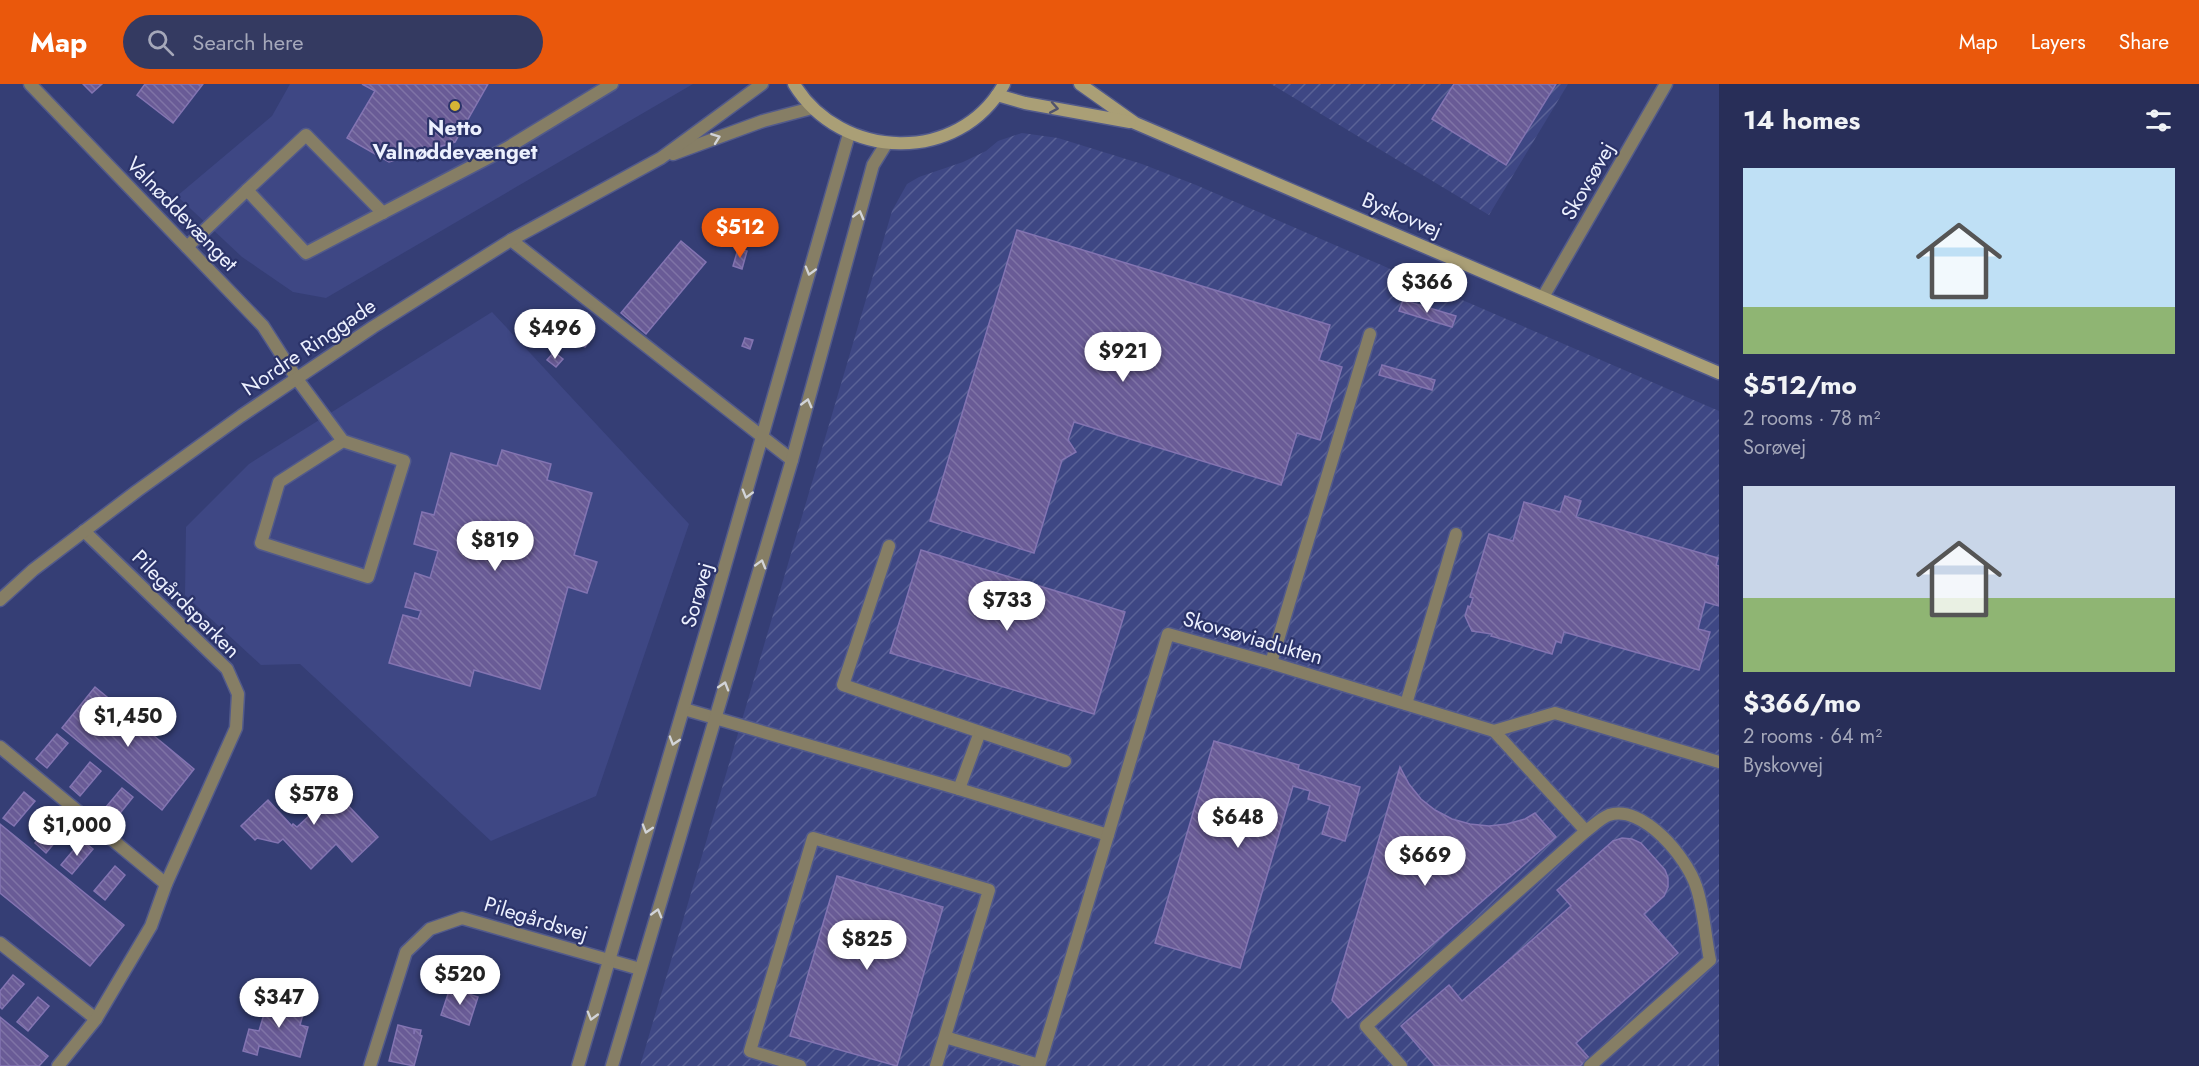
<!DOCTYPE html>
<html lang="en">
<head>
<meta charset="utf-8">
<style>
	:root { --surface:#282e58; --page:#343a61; --text:#f1f3f6; --muted:#a5a8ba; --accent:#ea580c }
	body { margin:0; font-family:Jost,sans-serif; background:var(--page); color:var(--text); height:100vh; display:flex; flex-direction:column; font-size:22px; white-space:nowrap }
	* { box-sizing:border-box; margin:0 }
	p { font-size:20px; color:var(--muted) }
	.icon { flex:none; width:33px; height:33px; fill:none; stroke:currentColor; stroke-width:2; stroke-linecap:round; stroke-linejoin:round }
	.map { position:relative; flex:1; overflow:hidden }
	.panel { display:flex; flex-direction:column; background:var(--surface); width:480px }
	.panel>* { flex:none }
	.price { position:absolute; translate:-50% -51px; padding:0 14px; border-radius:21px; background:#fff; color:#222; font-size:20px; line-height:39px; filter:drop-shadow(0 2px 3px #0008) }
	.price::after { content:''; position:absolute; left:50%; top:36px; width:18px; height:14px; margin-left:-9px; background:inherit; clip-path:polygon(0 0,100% 0,50% 100%) }
	.price.on { background:var(--accent); color:#fff }
	ul { padding:0; list-style:none }
	li { display:grid; align-content:center; gap:12px; height:318px; padding:0 24px }
	li span { display:grid; place-items:center; height:186px; border-radius:0px; color:#555 }
	li>.icon { margin-inline-start:auto }
	span .icon { width:108px; height:108px; fill:#fffc; stroke-width:1 }
	li b { font-size:26px }
	h2 { display:flex; justify-content:space-between; align-items:center; height:72px; padding:0 24px; font-size:26px }
	header { display:flex; align-items:center; gap:36px; box-sizing:border-box; height:84px; padding:0 30px; background:var(--accent); color:#fff }
	header strong { font-size:28px }
	nav { display:flex; gap:33px; margin-inline-start:auto; font-size:21px }
	.search { width:420px; height:54px; background:var(--page); display:flex; align-items:center; gap:15px; box-sizing:border-box; padding:0 21px; border-radius:33px; color:var(--muted); font-size:22px }
	main { display:flex; flex:1; min-height:0 }
	.map>svg:first-child { display:block }
</style>
</head>
<body>
<header>
<strong>Map</strong>
<div class="search"><svg class="icon" aria-label="search" viewBox="0 0 24 24"><circle cx="10" cy="10" r="6"/><path d="M15 15l6 6"/></svg>Search here</div>
<nav><a>Map</a><a>Layers</a><a>Share</a></nav>
</header>
<main>
<div class="map">
<svg width="1719" height="982" viewBox="0 0 1719 982">
	<defs>
		<pattern id="industrial-furrows" width="10" height="10" patternUnits="userSpaceOnUse" patternTransform="scale(1.5)"><rect width="10" height="10" fill="#3e4784"/><path d="M-1 1l2-2M0 10L10 0M9 11l2-2" fill="none" stroke="#5a6296"/></pattern>
		<pattern id="building-back-hatch" width="6" height="6" patternUnits="userSpaceOnUse" patternTransform="scale(1.5)"><rect width="6" height="6" fill="#695b96"/><path d="M-1 5l2 2M0 0l6 6M5-1l2 2" fill="none" stroke="#7f73a6"/></pattern>
	</defs>
	<rect width="100%" height="100%" fill="#353e75"/>
	<g fill="#3e4784">
		<polygon points="290,0 693,0 326,214 293,208 242,173 177,112 272,32"/>
		<polygon points="492,228 689,440 596,712 491,757 300,580 261,581 185,511 186,443 249,380"/>
	</g>
	<g fill="url(#industrial-furrows)">
		<polygon points="1271,0 1568,0 1489,131"/>
		<polygon points="1022,49 1058,54 1142,80 1196,101 1719,327 1719,982 640,982 892,127 907,100 919,93 963,78 986,67 998,57"/>
	</g>
	<g fill="url(#building-back-hatch)" stroke="#8374b2" stroke-width="1.5">
		<polygon points="83,0 102,0 92,9"/>
		<polygon points="145,0 203,0 173,39 137,11"/>
		<polygon points="362,0 488,0 455,58 389,78 347,54 375,7"/>
		<polygon points="1454,0 1556,0 1506,81 1432,35"/>
		<polygon points="1017,146 1330,241 1319,276 1342,283 1320,356 1297,349 1281,401 1074,338 1068,356 1076,368 1062,376 1034,469 930,437"/>
		<polygon points="681,157 706,178 646,250 621,229"/>
		<polygon points="738,165 747,167 742,185 733,182"/>
		<polygon points="1403,216 1456,232 1452,243 1399,227"/>
		<polygon points="578,238 594,251 585,263 568,249"/>
		<polygon points="745,254 753,256 750,265 742,262"/>
		<polygon points="554,268 563,275 556,283 547,276"/>
		<polygon points="1382,281 1435,296 1432,306 1379,291"/>
		<polygon points="502,366 551,380 547,396 592,409 574,471 597,478 587,509 568,503 540,605 474,586 470,602 389,579 403,531 418,535 421,527 405,523 415,489 430,494 438,467 414,460 422,428 434,431 451,369 497,382"/>
		<polygon points="1565,412 1581,417 1576,433 1718,474 1716,481 1719,482 1719,522 1705,518 1698,545 1710,548 1699,586 1564,548 1561,559 1556,557 1552,570 1491,552 1492,550 1472,547 1465,532 1468,522 1470,523 1473,514 1470,513 1489,450 1513,457 1524,418 1560,428"/>
		<polygon points="921,466 1125,528 1094,630 890,569"/>
		<polygon points="95,603 194,685 162,726 62,644"/>
		<polygon points="57,650 68,659 47,684 36,675"/>
		<polygon points="1214,657 1299,681 1298,685 1360,703 1345,757 1322,750 1330,722 1308,715 1310,707 1293,702 1240,884 1155,859"/>
		<polygon points="90,678 101,687 80,712 70,703"/>
		<polygon points="1400,683 1409,700 1421,715 1435,726 1452,735 1470,740 1489,742 1507,740 1525,735 1535,729 1556,753 1348,934 1332,916"/>
		<polygon points="320,692 378,753 352,778 336,760 311,785 283,755 278,759 257,754 255,756 241,742 268,716 292,742 293,740 297,743 310,731 295,715"/>
		<polygon points="122,704 133,713 113,738 101,729"/>
		<polygon points="24,708 35,717 14,742 3,734"/>
		<polygon points="56,734 67,744 46,769 35,759"/>
		<polygon points="0,740 124,841 90,882 0,809"/>
		<polygon points="1622,754 1632,755 1641,759 1665,786 1668,794 1668,803 1664,812 1644,830 1678,869 1576,959 1589,974 1580,982 1435,982 1401,942 1449,901 1462,917 1571,822 1557,806 1613,757"/>
		<polygon points="82,756 93,765 72,790 61,781"/>
		<polygon points="115,782 125,791 105,816 94,807"/>
		<polygon points="837,792 943,823 897,982 790,952"/>
		<polygon points="13,891 24,900 2,925 0,923 0,907"/>
		<polygon points="450,904 478,913 469,941 441,931"/>
		<polygon points="38,913 49,922 28,947 17,938"/>
		<polygon points="269,913 305,923 300,941 308,943 300,973 259,962 257,971 243,967 249,945 259,947"/>
		<polygon points="0,933 48,972 39,982 0,982"/>
		<polygon points="398,941 414,945 414,950 415,945 421,946 420,951 422,952 414,982 389,977"/>
	</g>
	<g fill="none" stroke-linecap="round" stroke-linejoin="round">
		<defs>
			<g id="service">
				<polyline points="247,106 306,51 383,129"/>
				<polyline points="511,156 792,376"/>
				<polyline points="187,163 247,106 306,169 507,64 612,0"/>
				<polyline points="297,295 343,357 404,377 368,493 261,459 279,398 343,357"/>
				<polyline points="889,462 843,601 980,648 959,705"/>
				<polyline points="1271,579 1370,250"/>
				<polyline points="1406,620 1456,450"/>
				<polyline points="980,648 1065,677"/>
				<polyline points="0,663 166,800"/>
				<polyline points="1586,747 1494,647 1555,629 1719,678"/>
				<polyline points="0,859 96,935"/>
				<polyline points="945,953 1039,981"/>
				<polyline points="800,982 750,967 813,754 989,806 936,982"/>
				<path d="M1401,982L1366,942L1586,747C1593,742 1601,734 1609,731C1643,720 1687,774 1696,802C1704,825 1705,852 1710,876L1590,982"/>
			</g>
			<g id="minor">
				<polyline points="30,0 263,242 297,295"/>
				<polyline points="1543,213 1666,0"/>
				<polyline points="684,625 959,705 1108,751"/>
				<polyline points="58,982 96,935 151,842 166,800 236,644 238,610 227,585 84,447"/>
				<polyline points="370,982 406,868 430,845 462,834 640,885"/>
				<polyline points="1039,982 1168,550 1271,579 1494,647"/>
			</g>
			<g id="tertiary">
				<polyline points="673,70 763,37 812,24"/>
				<polyline points="0,516 33,486 137,407 241,332 373,243 511,156 661,74 762,0"/>
				<polyline points="578,982 712,527 849,50"/>
				<polyline points="612,982 792,376 873,81 886,60"/>
			</g>
			<g id="secondary">
				<path d="M794,0C841,77 959,81 1004,0"/>
				<polyline points="1080,0 1135,39 1719,289"/>
				<polyline points="997,11 1025,19 1130,38"/>
			</g>
		</defs>
		<use href="#service" stroke="#525a8b" stroke-width="15"/>
		<use href="#minor" stroke="#525a8b" stroke-width="15"/>
		<use href="#tertiary" stroke="#525a8b" stroke-width="15"/>
		<use href="#secondary" stroke="#525a8b" stroke-width="15"/>
		<use href="#service" stroke="#867e65" stroke-width="12"/>
		<use href="#minor" stroke="#867e65" stroke-width="12"/>
		<use href="#tertiary" stroke="#867e65" stroke-width="12"/>
		<use href="#secondary" stroke="#aa9f76" stroke-width="12"/>
	</g>
	<defs><path id="oneway-chevron" d="M-2-3.5L2.5 0L-2 3.5" fill="none" stroke-width="1.6" stroke-linecap="round" stroke-linejoin="round" transform="scale(1.5)"/></defs>
	<use stroke="#51536d" href="#oneway-chevron" transform="translate(1054 24) rotate(10)"/>
	<g stroke="#d2d4d8">
		<use href="#oneway-chevron" transform="translate(716 54) rotate(-20)"/>
		<use href="#oneway-chevron" transform="translate(859 131) rotate(-75)"/>
		<use href="#oneway-chevron" transform="translate(810 187) rotate(106)"/>
		<use href="#oneway-chevron" transform="translate(807 319) rotate(-75)"/>
		<use href="#oneway-chevron" transform="translate(747 410) rotate(106)"/>
		<use href="#oneway-chevron" transform="translate(761 480) rotate(-74)"/>
		<use href="#oneway-chevron" transform="translate(724 602) rotate(-73)"/>
		<use href="#oneway-chevron" transform="translate(674 657) rotate(107)"/>
		<use href="#oneway-chevron" transform="translate(647 745) rotate(107)"/>
		<use href="#oneway-chevron" transform="translate(657 829) rotate(-74)"/>
		<use href="#oneway-chevron" transform="translate(592 932) rotate(106)"/>
	</g>
	<circle fill="#d6b534" stroke="#2b3369" stroke-width="2" cx="455" cy="22" r="6"/>
	<g text-anchor="middle" dominant-baseline="central" stroke-width="4.5" stroke-linejoin="round" paint-order="stroke">
		<g font-size="21" font-weight="bold" fill="#ecf0fe" stroke="#2b3369">
			<text x="455" y="44">Netto<tspan x="455" dy="24">Valnøddevænget</tspan></text>
		</g>
		<g font-size="21" fill="#ecf0fe" stroke="#2b3369">
			<text transform="translate(1588 97) rotate(-60)">Skovsøvej</text>
			<text transform="translate(182 130) rotate(46)">Valnøddevænget</text>
			<text transform="translate(1402 131) rotate(23)">Byskovvej</text>
			<text transform="translate(309 263) rotate(-34)">Nordre Ringgade</text>
			<text transform="translate(697 511) rotate(-74)">Sorøvej</text>
			<text transform="translate(186 520) rotate(45)">Pilegårdsparken</text>
			<text transform="translate(1253 554) rotate(16)">Skovsøviadukten</text>
			<text transform="translate(536 835) rotate(17)">Pilegårdsvej</text>
		</g>
	</g>
</svg>
<b class="price on" style="left:740px;top:175px">$512</b>
<b class="price" style="left:1427px;top:230px">$366</b>
<b class="price" style="left:555px;top:276px">$496</b>
<b class="price" style="left:1123px;top:299px">$921</b>
<b class="price" style="left:495px;top:488px">$819</b>
<b class="price" style="left:1007px;top:548px">$733</b>
<b class="price" style="left:128px;top:664px">$1,450</b>
<b class="price" style="left:314px;top:742px">$578</b>
<b class="price" style="left:1238px;top:765px">$648</b>
<b class="price" style="left:77px;top:773px">$1,000</b>
<b class="price" style="left:1425px;top:803px">$669</b>
<b class="price" style="left:867px;top:887px">$825</b>
<b class="price" style="left:460px;top:922px">$520</b>
<b class="price" style="left:279px;top:945px">$347</b>
</div>
<section class="panel">
<h2>14 homes<svg class="icon" aria-label="filters" viewBox="0 0 24 24"><path d="M4 7h16M4 17h16"/><circle cx="9" cy="7" r="2"/><circle cx="15" cy="17" r="2"/></svg></h2>
<ul>
<li><span style="background:linear-gradient(#bfe0f5 75%,#8fb573 0)"><svg class="icon" aria-label="home" viewBox="0 0 24 24"><path d="M3 11l9-7 9 7M6 9v11h12V9"/></svg></span><div><b>$512/mo</b><p>2 rooms · 78 m²</p><p>Sorøvej</p></div></li>
<li><span style="background:linear-gradient(#c9d6e8 60%,#8fb573 0)"><svg class="icon" aria-label="home" viewBox="0 0 24 24"><path d="M3 11l9-7 9 7M6 9v11h12V9"/></svg></span><div><b>$366/mo</b><p>2 rooms · 64 m²</p><p>Byskovvej</p></div></li>
</ul>
</section>
</main>
</body>
</html>
